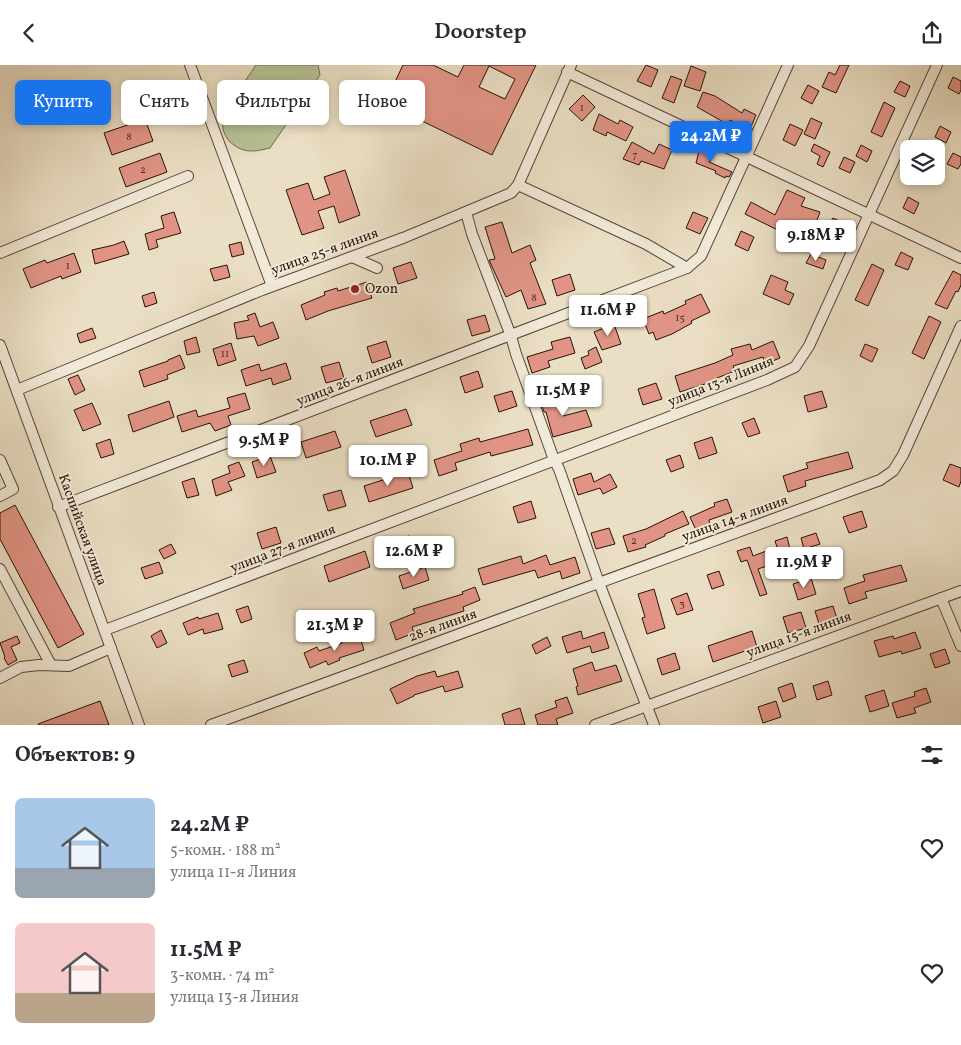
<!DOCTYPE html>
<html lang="ru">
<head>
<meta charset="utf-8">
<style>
	:root { --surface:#fff; --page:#f2f2f3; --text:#2b2b33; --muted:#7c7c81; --accent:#1a73e8 }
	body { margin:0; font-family:Vollkorn,serif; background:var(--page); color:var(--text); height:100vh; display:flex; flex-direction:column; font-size:19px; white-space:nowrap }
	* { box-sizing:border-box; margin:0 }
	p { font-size:16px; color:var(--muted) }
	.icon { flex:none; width:28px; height:28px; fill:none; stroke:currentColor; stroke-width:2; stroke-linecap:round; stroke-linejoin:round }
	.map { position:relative; height:660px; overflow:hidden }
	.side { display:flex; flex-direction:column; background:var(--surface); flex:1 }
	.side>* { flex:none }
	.hud { position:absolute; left:15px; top:15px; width:500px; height:45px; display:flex; gap:10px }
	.buttons { position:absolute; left:900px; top:75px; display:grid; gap:10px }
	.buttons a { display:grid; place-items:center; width:45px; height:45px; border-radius:8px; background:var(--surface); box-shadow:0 2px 8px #0003; font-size:25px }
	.price { position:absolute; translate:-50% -42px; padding:0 11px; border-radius:5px; background:#fff; color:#222; font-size:16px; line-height:32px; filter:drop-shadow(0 1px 2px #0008) }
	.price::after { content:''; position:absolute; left:50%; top:30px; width:15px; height:11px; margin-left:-8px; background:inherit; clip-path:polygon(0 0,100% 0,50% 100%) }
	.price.active { background:var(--accent); color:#fff }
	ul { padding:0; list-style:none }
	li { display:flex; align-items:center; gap:15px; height:125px; padding:0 15px }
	li span { display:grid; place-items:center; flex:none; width:140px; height:100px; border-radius:8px; color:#555 }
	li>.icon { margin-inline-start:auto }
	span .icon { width:60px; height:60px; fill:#fffc; stroke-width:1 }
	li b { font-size:21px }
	h2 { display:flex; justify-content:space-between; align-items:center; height:60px; padding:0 15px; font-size:21px }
	.tag { padding:0 18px; border-radius:8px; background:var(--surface); box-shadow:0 2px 8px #0003; font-size:18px; line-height:45px }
	.tag.active { background:var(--accent); color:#fff }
	header { display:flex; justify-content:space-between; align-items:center; height:65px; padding:0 15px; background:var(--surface); font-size:22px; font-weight:600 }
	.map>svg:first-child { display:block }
</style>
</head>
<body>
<header><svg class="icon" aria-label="back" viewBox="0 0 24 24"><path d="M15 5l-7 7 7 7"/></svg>Doorstep<svg class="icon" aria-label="share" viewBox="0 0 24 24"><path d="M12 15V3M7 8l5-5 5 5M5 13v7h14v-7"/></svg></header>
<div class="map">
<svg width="961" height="660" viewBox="0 0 961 660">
	<rect width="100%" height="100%" fill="#eadec4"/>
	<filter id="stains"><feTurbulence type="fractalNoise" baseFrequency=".004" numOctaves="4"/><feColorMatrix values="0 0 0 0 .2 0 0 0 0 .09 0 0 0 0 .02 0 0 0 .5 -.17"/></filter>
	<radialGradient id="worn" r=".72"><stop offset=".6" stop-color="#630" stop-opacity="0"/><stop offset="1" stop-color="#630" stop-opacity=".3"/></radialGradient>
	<path fill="#b6c195" stroke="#706a4d" d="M256,0H318L320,10L270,83C257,86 246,89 234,80C227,76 221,65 223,57C227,38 246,16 256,0Z"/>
	<g fill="#e19485" stroke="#291205" fill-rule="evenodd">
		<path d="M403,0H433L458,12L464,0H536L492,90L385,38ZM489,1L515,14L505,34L479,22Z"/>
		<polygon points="646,0 658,5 651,22 637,16"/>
		<polygon points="840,0 849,0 836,28 822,22 829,7 835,10"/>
		<polygon points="691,1 706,7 700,26 684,21"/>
		<polygon points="671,11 682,15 674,38 662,33"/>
		<polygon points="953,12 961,16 961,25 959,29 948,23"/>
		<polygon points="900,16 910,21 905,32 894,27"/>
		<polygon points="808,20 819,26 812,39 801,33"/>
		<polygon points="703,27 715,31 742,48 744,44 756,50 750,64 730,55 727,59 697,42"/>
		<polygon points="583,30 595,42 582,56 569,44"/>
		<polygon points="884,37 895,43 882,72 871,67"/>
		<polygon points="599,49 618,59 620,55 633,62 626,76 607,67 606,71 593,65"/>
		<polygon points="811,53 822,58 815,74 804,69"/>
		<polygon points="145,54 153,76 112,90 104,68"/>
		<polygon points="790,59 803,65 795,81 783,75"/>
		<polygon points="940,61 951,67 946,78 935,72"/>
		<polygon points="632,77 654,89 659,79 672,85 664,104 641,96 639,100 623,94"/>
		<polygon points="814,79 830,87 823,102 817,99 820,91 811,86"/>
		<polygon points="861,80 872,86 867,97 856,91"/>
		<polygon points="700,82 714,88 709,97 732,107 729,112 726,111 725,113 715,108 716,106 696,98"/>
		<polygon points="160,88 167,107 126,122 119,103"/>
		<polygon points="953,88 961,92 961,99 958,104 947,99"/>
		<polygon points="844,92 855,97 850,108 839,103"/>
		<polygon points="345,105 360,150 339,158 334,141 318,146 324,163 302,170 286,125 308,118 314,135 330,129 324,112"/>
		<polygon points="787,125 805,133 801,141 820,147 814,163 799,155 790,171 745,149 751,137 775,150"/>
		<polygon points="908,132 919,138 914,149 903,143"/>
		<polygon points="174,147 181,168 156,175 158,182 149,185 145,169 164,163 161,151"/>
		<polygon points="693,147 708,153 700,169 686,163"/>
		<polygon points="833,153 848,160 840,173 826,164"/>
		<polygon points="502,157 512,188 530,180 536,195 530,198 546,239 528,244 521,225 506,232 489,195 495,194 485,162"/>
		<polygon points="741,166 754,172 748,186 735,180"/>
		<polygon points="124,176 129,189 95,199 92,185 114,180"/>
		<polygon points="241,177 244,189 232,192 229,180"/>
		<polygon points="901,187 913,193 908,205 895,200"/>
		<polygon points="74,188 81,207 62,214 61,211 31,223 23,204 45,195 47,198"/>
		<polygon points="811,189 826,195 823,204 806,198"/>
		<polygon points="411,197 417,213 398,219 393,203"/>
		<polygon points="872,199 884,205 868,241 855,235"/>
		<polygon points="227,200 230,212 214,216 210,204"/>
		<polygon points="953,206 961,210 961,220 958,227 956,226 947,244 935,239"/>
		<polygon points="570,209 575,225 557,231 552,215"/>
		<polygon points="771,210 788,217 785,225 794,229 789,240 763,229"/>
		<polygon points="367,217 372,233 328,246 306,255 301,240 325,230 324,227 337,223 338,226"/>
		<polygon points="154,227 157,238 145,242 142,231"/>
		<polygon points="701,229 710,247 691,256 692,258 672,269 656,275 653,267 649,269 643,254 663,246 664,249 686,239 685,236"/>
		<polygon points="255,248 260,262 273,257 279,273 258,281 254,271 237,274 234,258 249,255 247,251"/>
		<polygon points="485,250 490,266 472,271 467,255"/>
		<polygon points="929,251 941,257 924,294 912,288"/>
		<polygon points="614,259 621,279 602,285 594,267"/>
		<polygon points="92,263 96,273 80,278 77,269"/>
		<polygon points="196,272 200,287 187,290 184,276"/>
		<polygon points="570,272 575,288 548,296 550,302 532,308 527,292 553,284 551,277"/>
		<polygon points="386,276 391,292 372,298 367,282"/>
		<polygon points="773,276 780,293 765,299 763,292 733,301 735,306 717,313 717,315 680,327 675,311 715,298 733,290 731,284 750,279 752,285"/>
		<polygon points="231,278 236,295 218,301 213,284"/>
		<polygon points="865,279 878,284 872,297 860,291"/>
		<polygon points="596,282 602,297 585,304 581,293 589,290 588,286"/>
		<polygon points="180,290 185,303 167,310 168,314 144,322 139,306 168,296 168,295"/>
		<polygon points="339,297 344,313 326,318 321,302"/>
		<polygon points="286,298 291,314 273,320 271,313 246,321 241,305 259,299 261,306"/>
		<polygon points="478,306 483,322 465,328 460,312"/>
		<polygon points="78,310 85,325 75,330 68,314"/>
		<polygon points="656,318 662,334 643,340 638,324"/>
		<polygon points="512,326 517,341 499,347 494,331"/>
		<polygon points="822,326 827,342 808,347 804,331"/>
		<polygon points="555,327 563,351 586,345 592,361 553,372 546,347 544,347 539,332"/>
		<polygon points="245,328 250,344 228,351 231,360 215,366 210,358 182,367 177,351 196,345 198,352 230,343 227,333"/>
		<polygon points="169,336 174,352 133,367 128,350"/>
		<polygon points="92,338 101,359 83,366 74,345"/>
		<polygon points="406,344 412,360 376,372 370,356"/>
		<polygon points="754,353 760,368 748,372 742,358"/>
		<polygon points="528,364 533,380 491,391 490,387 455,398 457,405 439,411 434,395 462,386 460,379 479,373 480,377"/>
		<polygon points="335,366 341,382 306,393 301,377"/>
		<polygon points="712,372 717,388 699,394 694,378"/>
		<polygon points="110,374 114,389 101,393 96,379"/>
		<polygon points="848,387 853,403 805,416 806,421 788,427 783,411 808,403 806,398"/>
		<polygon points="680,390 684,402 671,407 666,395"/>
		<polygon points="270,391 276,407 257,413 252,397"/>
		<polygon points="239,397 245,411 228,417 232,425 216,431 212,415 230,408 228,401"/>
		<polygon points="950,399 961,403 961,416 959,422 943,415"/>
		<polygon points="408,407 413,423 369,437 364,421"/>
		<polygon points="591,408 594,417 610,409 617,422 603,429 600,423 578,430 573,414"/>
		<polygon points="194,413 199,430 187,433 182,417"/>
		<polygon points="341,425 346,441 328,446 323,430"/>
		<polygon points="727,434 732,447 709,455 710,459 696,465 690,452 715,441 714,438"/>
		<polygon points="531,436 536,453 518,458 513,442"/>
		<polygon points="15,440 84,569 58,583 0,474 0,448"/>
		<polygon points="683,446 689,459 665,469 665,471 645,480 646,482 628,487 623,471 646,464"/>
		<polygon points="862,446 867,462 849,468 843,452"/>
		<polygon points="276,462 281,478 262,484 257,468"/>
		<polygon points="609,463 615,479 596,484 591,468"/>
		<polygon points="816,468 820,479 804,484 801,473"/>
		<polygon points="409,471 414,487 396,492 391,476"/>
		<polygon points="787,472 790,484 770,491 773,499 758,504 767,529 760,531 747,495 741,497 737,486 750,482 753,491 777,482 775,476"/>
		<polygon points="171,479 176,488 164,494 159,485"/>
		<polygon points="365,486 370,502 329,517 324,501"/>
		<polygon points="546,490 550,500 575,492 580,508 562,514 560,506 538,513 535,505 483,520 478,504 521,491 523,499"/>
		<polygon points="159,497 163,508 145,514 141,503"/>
		<polygon points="901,500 907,516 865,527 867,533 849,539 844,523 865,516 863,510"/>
		<polygon points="425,502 429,515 403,524 399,511"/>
		<polygon points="719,506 724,520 712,524 707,510"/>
		<polygon points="811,513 816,529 798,535 793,519"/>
		<polygon points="475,522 480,535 463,542 464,546 412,562 414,568 396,575 390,558 415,548 413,544 463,529 462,527"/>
		<polygon points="654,524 665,563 647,569 642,553 645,552 638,529"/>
		<polygon points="687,528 693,545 677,550 671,534"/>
		<polygon points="248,541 252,554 241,558 236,545"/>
		<polygon points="833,541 838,557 820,562 815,546"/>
		<polygon points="801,547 806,563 788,568 783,552"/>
		<polygon points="218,548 223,564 204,569 203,564 188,570 183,558 198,552 199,554"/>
		<polygon points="161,565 167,578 157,583 151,571"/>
		<polygon points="581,566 583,574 604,567 609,583 592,588 590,581 567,588 562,572"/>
		<polygon points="752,566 757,582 713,597 708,581"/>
		<polygon points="915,567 921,583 902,589 901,586 879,592 874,576 893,571 894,574"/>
		<polygon points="359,569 364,585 339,593 340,595 328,600 326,596 310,603 304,588 317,582 319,586 342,578 341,575"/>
		<polygon points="17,571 20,578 11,582 17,595 8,600 4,593 5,592 0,578"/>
		<polygon points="547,572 551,581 536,589 532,580"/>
		<polygon points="945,584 950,598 935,603 930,589"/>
		<polygon points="675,588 680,604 662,610 657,594"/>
		<polygon points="244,595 248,607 232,612 228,600"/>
		<polygon points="592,597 595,606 616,600 622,616 578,630 576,622 578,621 573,604"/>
		<polygon points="435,606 437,612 458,606 463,622 445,627 443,621 414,630 414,631 397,639 390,624 417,611"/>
		<polygon points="828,616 832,630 817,635 813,621"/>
		<polygon points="792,618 796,632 783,637 778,623"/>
		<polygon points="926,623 931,637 914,643 916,648 897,653 892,638 915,631 914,627"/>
		<polygon points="884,625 889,641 870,647 865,631"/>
		<polygon points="567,632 573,648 556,654 558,660 538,660 535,650 557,642 555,636"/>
		<polygon points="100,636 109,660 39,660 38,659"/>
		<polygon points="776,636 781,652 763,658 758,642"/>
		<polygon points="520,643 525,660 505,660 502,649"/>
	</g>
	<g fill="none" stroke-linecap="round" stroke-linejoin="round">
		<defs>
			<g id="minor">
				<polyline points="190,0 272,221"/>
				<polyline points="567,7 961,193"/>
				<polyline points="518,120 646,179 687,203"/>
				<polyline points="466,147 472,169 511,271 516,289 553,392 559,404 599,518 654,660"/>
				<polyline points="0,188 188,111"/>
				<polyline points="352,192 377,203"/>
				<polyline points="0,280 139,660"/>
				<polyline points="17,325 262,225 403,173 511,128 518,120 571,0"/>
				<polyline points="0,395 13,424 0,431"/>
				<polyline points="58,442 687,203 701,191 788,0"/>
				<polyline points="0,504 51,600"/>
				<polyline points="941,533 961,581"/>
				<polyline points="105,565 767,315 795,302 809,281 937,0"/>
				<polyline points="0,613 21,602 39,600 69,601 111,583"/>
				<polyline points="211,660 880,415 893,406 903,390 961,261"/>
				<polyline points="595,660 961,526"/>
			</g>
		</defs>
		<use href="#minor" stroke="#594535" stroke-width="12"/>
		<use href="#minor" stroke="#f1ead9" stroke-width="10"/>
	</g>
	<circle fill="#8f2418" stroke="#f1ead9" stroke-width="2" cx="355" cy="224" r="5"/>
	<g text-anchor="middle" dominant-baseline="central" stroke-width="4" stroke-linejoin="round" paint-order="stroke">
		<g font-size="11" fill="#573225">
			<text x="582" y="43">1</text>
			<text x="129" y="72">8</text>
			<text x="635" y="90">7</text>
			<text x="143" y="105">2</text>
			<text x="68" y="201">1</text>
			<text x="534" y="233">8</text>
			<text x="680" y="253">15</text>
			<text x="225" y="289">11</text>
			<text x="634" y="476">2</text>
			<text x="682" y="539">3</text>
		</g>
		<g font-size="14" fill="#291205" stroke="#f1ead9">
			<text transform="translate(325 187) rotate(-20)">улица 25-я линия</text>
			<text transform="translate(350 317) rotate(-21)">улица 26-я линия</text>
			<text transform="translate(721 317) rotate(-22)">улица 13-я Линия</text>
			<text transform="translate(735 454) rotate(-20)">улица 14-я линия</text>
			<text transform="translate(82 465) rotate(70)">Каспийская улица</text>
			<text transform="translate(283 484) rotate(-21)">улица 27-я линия</text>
			<text transform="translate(443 561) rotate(-20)">28-я линия</text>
			<text transform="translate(799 570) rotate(-20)">улица 15-я линия</text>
		</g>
		<g font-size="14" fill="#291205" stroke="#f1ead9" text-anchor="start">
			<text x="365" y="224">Ozon</text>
		</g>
	</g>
	<rect width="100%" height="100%" filter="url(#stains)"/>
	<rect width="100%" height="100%" fill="url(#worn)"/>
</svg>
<div class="buttons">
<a><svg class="icon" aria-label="layers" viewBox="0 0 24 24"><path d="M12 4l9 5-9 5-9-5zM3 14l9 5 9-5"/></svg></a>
</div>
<b class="price active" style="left:711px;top:98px">24.2M ₽</b>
<b class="price" style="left:816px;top:197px">9.18M ₽</b>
<b class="price" style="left:608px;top:272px">11.6M ₽</b>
<b class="price" style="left:563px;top:352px">11.5M ₽</b>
<b class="price" style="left:264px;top:402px">9.5M ₽</b>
<b class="price" style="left:388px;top:422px">10.1M ₽</b>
<b class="price" style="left:414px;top:513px">12.6M ₽</b>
<b class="price" style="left:804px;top:524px">11.9M ₽</b>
<b class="price" style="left:335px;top:587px">21.3M ₽</b>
<div class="hud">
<a class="tag active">Купить</a>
<a class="tag">Снять</a>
<a class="tag">Фильтры</a>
<a class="tag">Новое</a>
</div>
</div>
<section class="side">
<h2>Объектов: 9<svg class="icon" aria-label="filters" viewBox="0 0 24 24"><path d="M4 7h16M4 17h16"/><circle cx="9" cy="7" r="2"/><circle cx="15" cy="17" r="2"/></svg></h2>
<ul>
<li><span style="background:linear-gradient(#a9c7e8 70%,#9aa5b1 0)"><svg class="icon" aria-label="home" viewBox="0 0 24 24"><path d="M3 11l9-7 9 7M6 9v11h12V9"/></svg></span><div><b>24.2M ₽</b><p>5-комн. · 188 m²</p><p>улица 11-я Линия</p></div><svg class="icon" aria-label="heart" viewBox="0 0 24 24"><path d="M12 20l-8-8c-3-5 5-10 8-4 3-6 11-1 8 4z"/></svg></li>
<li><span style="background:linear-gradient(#f6c9c9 70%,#b9a48a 0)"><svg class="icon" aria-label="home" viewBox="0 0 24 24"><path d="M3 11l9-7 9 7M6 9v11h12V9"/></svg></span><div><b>11.5M ₽</b><p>3-комн. · 74 m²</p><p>улица 13-я Линия</p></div><svg class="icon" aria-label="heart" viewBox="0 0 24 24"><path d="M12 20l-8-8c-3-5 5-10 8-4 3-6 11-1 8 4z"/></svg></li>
</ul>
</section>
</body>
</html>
